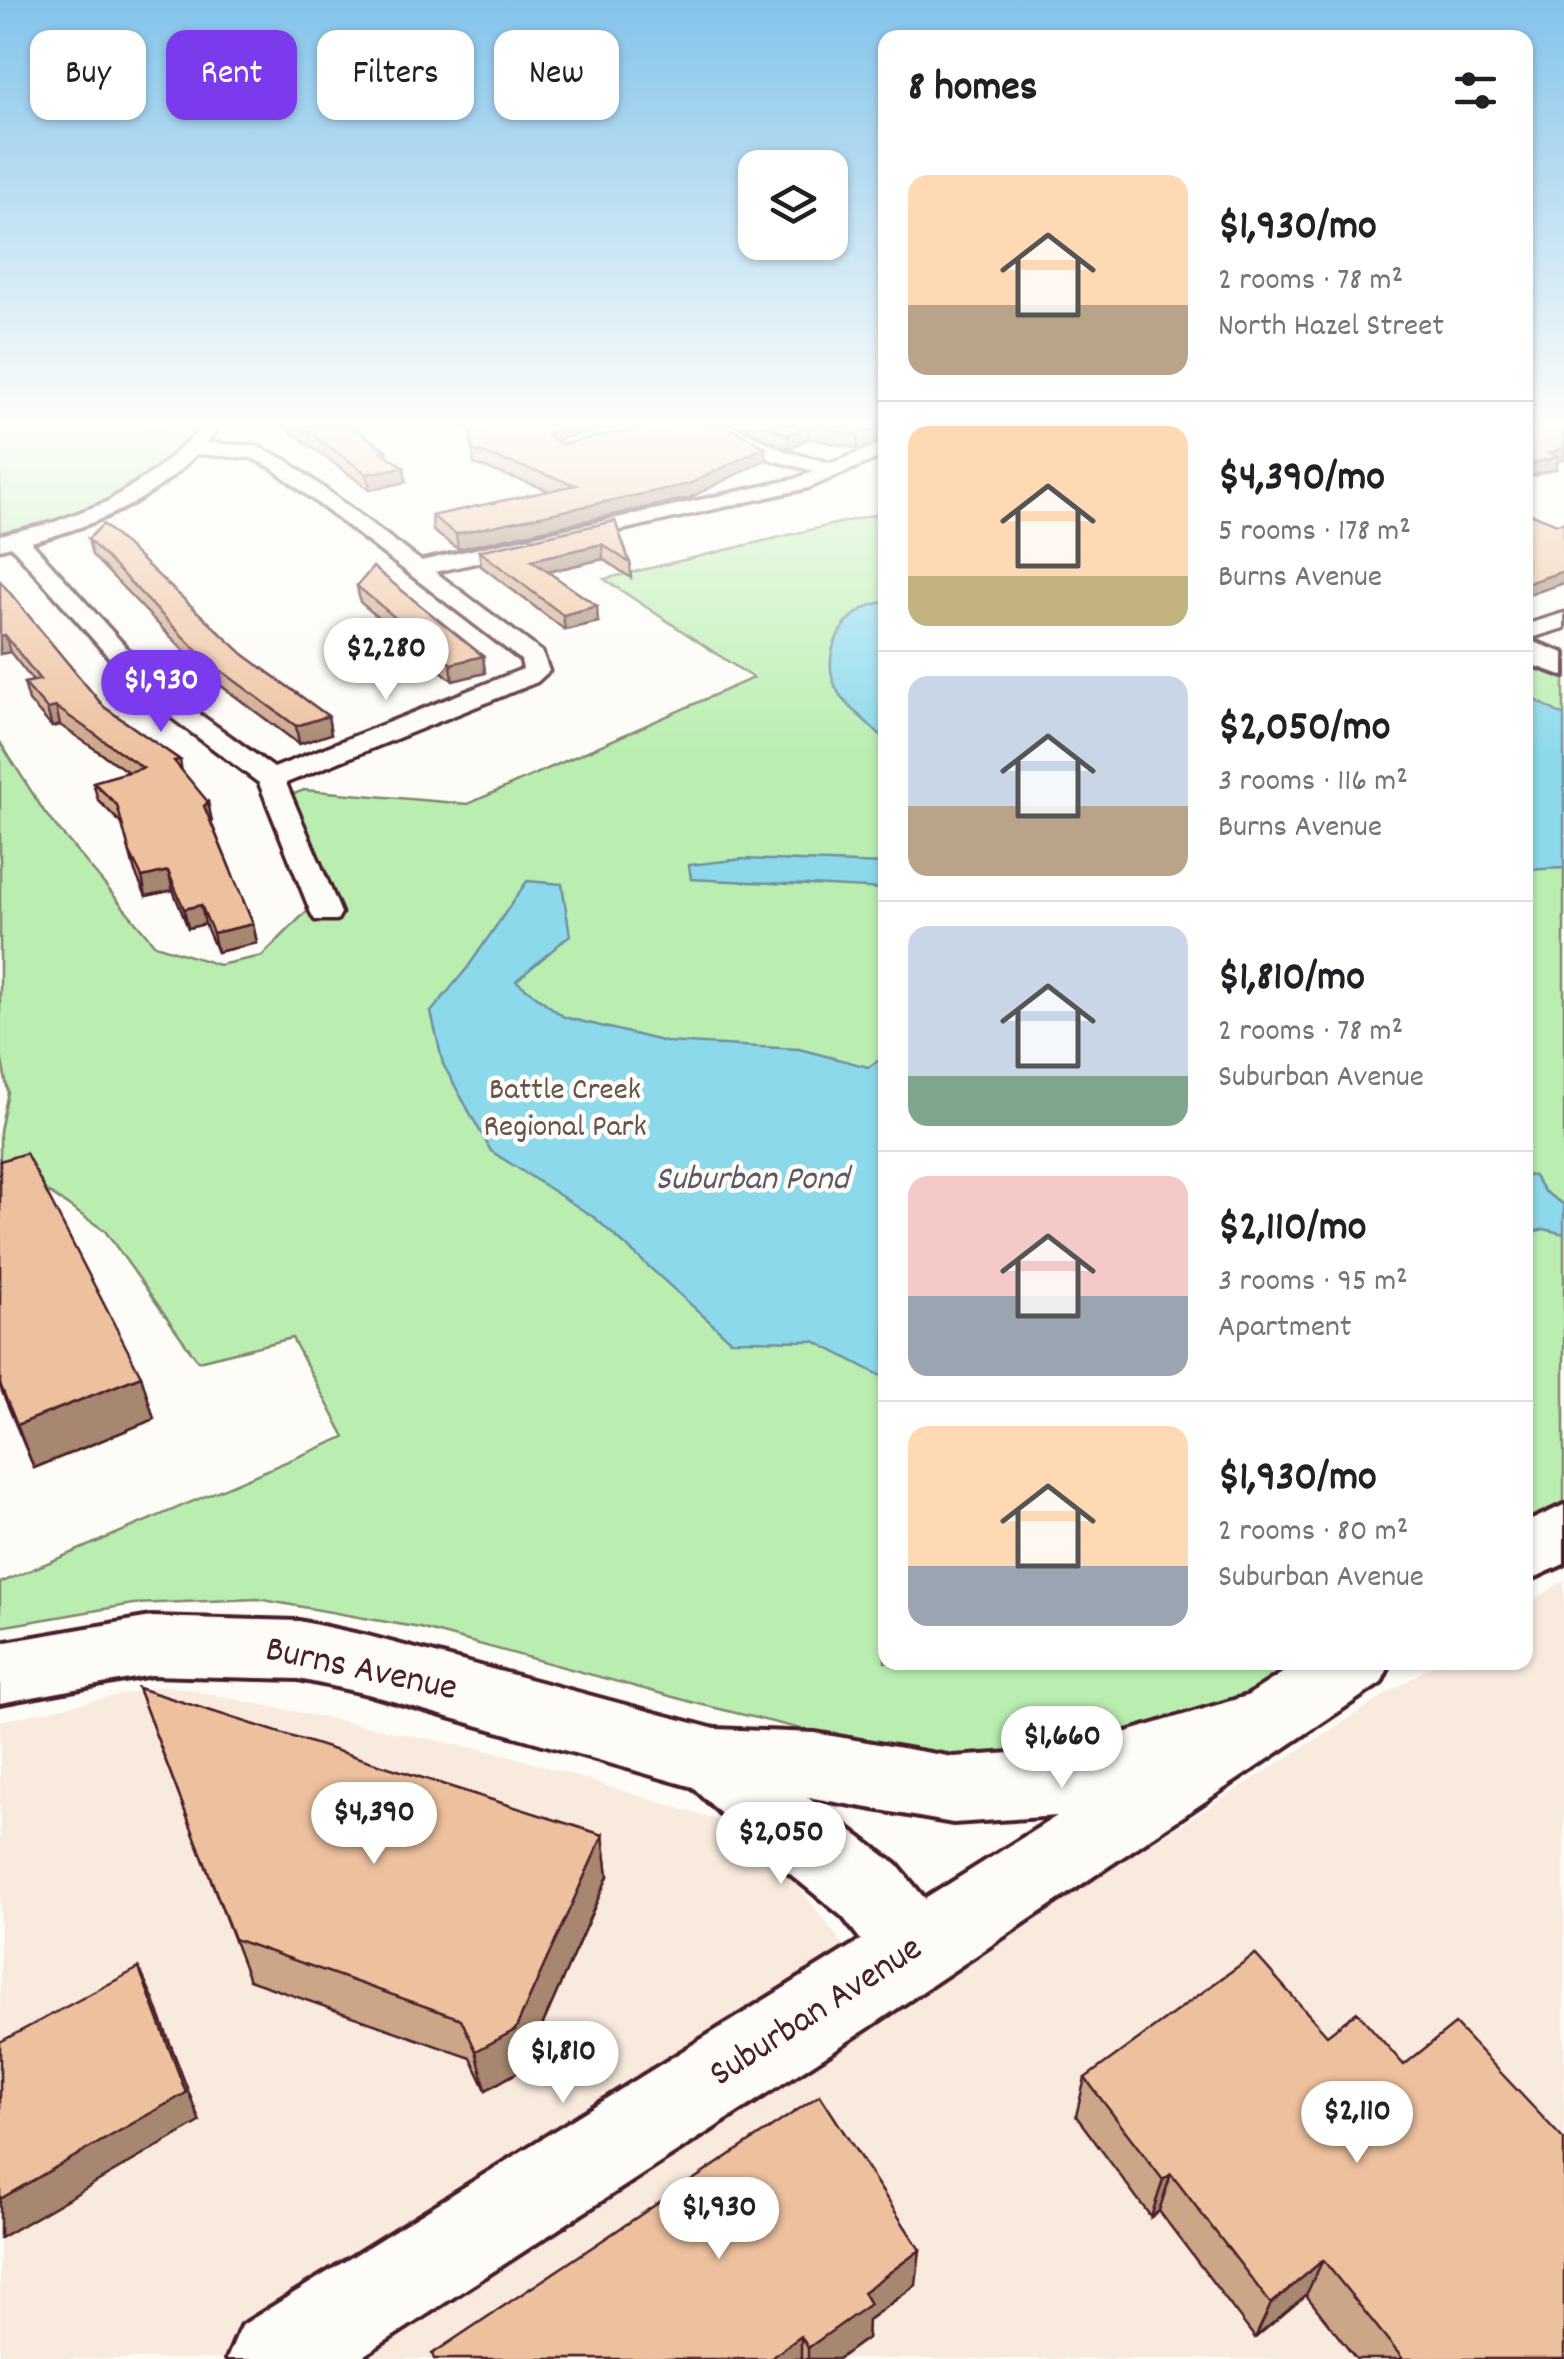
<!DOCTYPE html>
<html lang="en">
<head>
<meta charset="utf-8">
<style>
	:root { --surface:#fff; --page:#f6f6f6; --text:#202124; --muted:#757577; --line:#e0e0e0; --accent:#7c3aed }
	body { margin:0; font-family:Dekko,sans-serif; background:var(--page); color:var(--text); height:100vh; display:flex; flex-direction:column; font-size:38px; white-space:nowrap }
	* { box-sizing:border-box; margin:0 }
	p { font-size:32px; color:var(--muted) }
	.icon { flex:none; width:55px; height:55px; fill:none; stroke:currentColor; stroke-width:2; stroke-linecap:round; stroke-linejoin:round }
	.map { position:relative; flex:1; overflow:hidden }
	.details { position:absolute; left:878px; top:30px; width:655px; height:1640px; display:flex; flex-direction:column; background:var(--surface); border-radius:20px; box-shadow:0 2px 8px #0004 }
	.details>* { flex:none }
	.guide { position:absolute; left:30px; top:30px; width:698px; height:90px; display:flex; gap:20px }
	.controls { position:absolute; left:738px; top:150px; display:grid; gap:20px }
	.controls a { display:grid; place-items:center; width:110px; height:110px; border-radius:20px; background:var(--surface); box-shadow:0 2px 8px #0004; font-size:50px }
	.price { position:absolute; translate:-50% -85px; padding:0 22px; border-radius:35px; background:#fff; color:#222; font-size:32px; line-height:65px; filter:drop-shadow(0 2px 5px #0008) }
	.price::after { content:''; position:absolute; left:50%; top:60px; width:30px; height:22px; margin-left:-15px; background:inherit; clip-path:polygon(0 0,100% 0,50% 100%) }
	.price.active { background:var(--accent); color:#fff }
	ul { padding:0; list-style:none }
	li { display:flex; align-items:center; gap:30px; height:250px; padding:0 30px }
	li+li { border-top:2px solid var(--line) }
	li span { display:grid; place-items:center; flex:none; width:280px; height:200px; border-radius:20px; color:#555 }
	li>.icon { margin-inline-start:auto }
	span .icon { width:120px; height:120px; fill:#fffc; stroke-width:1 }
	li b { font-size:42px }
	h2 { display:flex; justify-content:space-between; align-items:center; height:120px; padding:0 30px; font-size:42px }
	.pill { padding:0 35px; border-radius:20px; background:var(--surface); box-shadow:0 2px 8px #0004; font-size:35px; line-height:90px }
	.pill.active { background:var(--accent); color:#fff }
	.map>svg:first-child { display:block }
</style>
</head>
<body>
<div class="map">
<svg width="1564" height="2359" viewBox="0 0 1564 2359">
	<rect width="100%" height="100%" fill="#fdfcf7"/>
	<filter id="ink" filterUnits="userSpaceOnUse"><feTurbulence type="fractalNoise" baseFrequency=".01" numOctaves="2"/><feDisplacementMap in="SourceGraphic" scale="20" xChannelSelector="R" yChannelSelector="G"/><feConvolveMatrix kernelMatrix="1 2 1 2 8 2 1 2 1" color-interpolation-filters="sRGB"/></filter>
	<g filter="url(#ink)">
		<polygon fill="#f8eadc" points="1564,1581 1564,2359 0,2359 0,1721 165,1685 507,1755 759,1833 891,2009 1436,1663 1525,1662 1525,1606"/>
		<g fill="#b9eeb0" stroke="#82866e" stroke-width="2.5">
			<polygon points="0,425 197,425 188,441 165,465 92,513 0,538"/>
			<polygon points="885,512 885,1662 1391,1663 1182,1796 1003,1752 1002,1760 908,1755 699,1704 420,1628 258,1599 133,1604 0,1627 0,1583 345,1437 292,1338 198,1361 105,1231 48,1192 0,1181 0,1131 8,1092 0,1051 0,742 45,813 155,945 219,965 262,956 319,899 266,805 304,790 468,804 753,678 604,579"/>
			<polygon points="1525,635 1564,651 1564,1552 1525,1577"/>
		</g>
		<g fill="#8cd9ec" stroke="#728f9f" stroke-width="2.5">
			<path d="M885,602V739C871,725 851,711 840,695C815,658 844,606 885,602Z"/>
			<polygon points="1525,694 1564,716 1564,868 1525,870"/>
			<polygon points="743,859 885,864 885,889 691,879 689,865"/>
			<polygon points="527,881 562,884 570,935 516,981 564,1017 666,1042 799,1049 868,1067 885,1057 885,1378 814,1341 730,1340 595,1218 491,1151 443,1064 431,1012 468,967"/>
			<polygon points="1525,1175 1534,1176 1544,1191 1564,1205 1564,1234 1544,1229 1525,1234"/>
		</g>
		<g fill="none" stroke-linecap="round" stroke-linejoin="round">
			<defs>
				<g id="street">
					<path d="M206,425L217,430L206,443L256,446L286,460L421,561L795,479L814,471L772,460L709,425H732L786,452L832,463L885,442V455L808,488L435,572L542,652L549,671L537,682L286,783L341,913L337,920H315L311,913L259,783L144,697L11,546L0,549V535L52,523L107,502L156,470ZM196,454L252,458L272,468L521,660L523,669L274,768L162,687L31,542C93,526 152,502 196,454Z"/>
					<polygon points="1564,613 1564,628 1525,640 1525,625"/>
				</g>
				<g id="secondary">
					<polygon points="1525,639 1564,653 1564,676 1525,662"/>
					<polygon points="1564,1505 1564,1564 1525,1582 1525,1523"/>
					<path d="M151,1617L299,1621L368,1636L715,1729L815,1733L953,1757L1070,1749L1247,1696L1299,1662H1391L1381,1683L868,2028L358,2359H227L241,2326L861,1940L843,1917L746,1838L693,1787L368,1694L299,1679L151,1675L0,1703V1643ZM807,1797L953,1823L1057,1816L925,1899L897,1865Z"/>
				</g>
			</defs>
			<use href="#street" stroke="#4a1f2b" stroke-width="7"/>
			<use href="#secondary" stroke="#4a1f2b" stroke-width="8"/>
			<use href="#street" fill="#fdfcf7" fill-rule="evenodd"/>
			<use href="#secondary" fill="#fdfcf7" fill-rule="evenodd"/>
		</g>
		<g fill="#cda688" stroke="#4a1f2b" stroke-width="2.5">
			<polygon points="282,425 349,425 386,450 387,454 406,482 370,490"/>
			<polygon points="460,425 629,425 561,438 557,442 562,444 765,460 689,498 458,549 433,531 432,516 551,491 474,464 470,428"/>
			<polygon points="740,425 885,425 858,449 809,438 788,449"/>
			<polygon points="615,521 630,563 631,578 603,559 548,572 598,622 565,630 481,566 479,551"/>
			<polygon points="88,539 244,655 328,716 331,734 299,744 208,676 92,555"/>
			<polygon points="0,581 104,707 180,760 182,772 212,821 211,822 253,924 257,943 217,952 205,924 188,928 173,890 146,896 135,872 122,824 98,800 93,782 128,772 60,725 52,727 29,701 24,683 33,681 10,652 0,654"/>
			<polygon points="357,586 483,656 485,673 453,681 360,602"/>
			<polygon points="0,1161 141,1376 154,1419 34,1468 0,1387"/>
			<polygon points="138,1688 603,1835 608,1876 523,2069 486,2090 471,2058 249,1980"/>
			<polygon points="1327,2035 1404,2065 1564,2359 1356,2359 1306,2295 1255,2338 1159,2211 1151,2217 1076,2116 1085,2078"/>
			<polygon points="916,2285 868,2320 867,2338 838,2359 434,2359"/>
		</g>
		<g fill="#a7876f" stroke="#4a1f2b" stroke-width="2.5">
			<polygon points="560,425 629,425 561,438 548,449 547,436"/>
			<polygon points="809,425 809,438 788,449 788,435"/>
			<polygon points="885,426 885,440 858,449 858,435"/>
			<polygon points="765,447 765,460 689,498 458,549 456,534"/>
			<polygon points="1564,448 1564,460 1558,461 1556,469 1525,478 1525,466 1548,453"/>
			<polygon points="404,467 406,482 370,490 367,474"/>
			<polygon points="602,544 603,559 533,575 531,560"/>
			<polygon points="1564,571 1564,583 1525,596 1525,584"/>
			<polygon points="597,606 598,622 565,630 563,615"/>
			<polygon points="5,635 10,652 0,654 0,636"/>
			<polygon points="483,656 485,673 453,681 451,664"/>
			<polygon points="56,707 60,725 52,727 47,709"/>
			<polygon points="328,716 331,734 299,744 296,726"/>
			<polygon points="208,802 212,821 208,825 204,806"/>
			<polygon points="168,871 173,890 146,896 142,877"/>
			<polygon points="201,905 205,924 188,928 184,909"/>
			<polygon points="253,924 257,943 217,952 213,933"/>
			<polygon points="141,1376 154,1419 34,1468 17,1425"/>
			<polygon points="603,1835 608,1876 523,2069 486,2090 476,2051"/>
			<polygon points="139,1968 153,1998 200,2122 0,2238 0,2199"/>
			<polygon points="1171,2174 1159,2211 1151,2217 1163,2180"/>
			<polygon points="920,2250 916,2285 868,2320 867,2338 838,2359 808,2359 808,2348 863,2292"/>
			<polygon points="1323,2260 1306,2295 1255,2338 1271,2304"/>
			<polygon points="801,2336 801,2359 770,2359"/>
		</g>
		<g fill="#eec19e" stroke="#4a1f2b" stroke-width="2.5">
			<polygon points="299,425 349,425 386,450 381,451 404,467 367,474"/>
			<polygon points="470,425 562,425 547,436 562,444 657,425 724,425 765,447 689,484 456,534 432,516 576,485 473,450"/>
			<polygon points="766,425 885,425 885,426 858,435 809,425 788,435"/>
			<polygon points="1525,425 1564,425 1564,448 1548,453 1560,456 1525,466"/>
			<polygon points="1525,511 1557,524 1564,522 1564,571 1525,584"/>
			<polygon points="615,521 630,563 602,544 531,560 597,606 563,615 479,551"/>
			<polygon points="103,524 244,655 328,716 296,726 204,658 88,539"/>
			<polygon points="373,567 483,656 451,664 357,586"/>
			<polygon points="0,581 104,707 180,760 174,761 208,802 204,806 253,924 213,933 201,905 184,909 168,871 142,877 130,853 117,805 93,782 143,768 56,707 47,709 24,683 40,680 5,635 0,636"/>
			<polygon points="26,1153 141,1376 17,1425 0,1384 0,1161"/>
			<polygon points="138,1688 603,1835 515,2030 476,2051 461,2019 234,1939"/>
			<polygon points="1255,1954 1327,2035 1357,2012 1404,2065 1455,2024 1564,2140 1564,2359 1403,2359 1323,2260 1271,2304 1171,2174 1163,2180 1085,2078"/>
			<polygon points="139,1968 186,2093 0,2199 0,2042"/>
			<polygon points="820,2095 920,2250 863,2292 870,2304 808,2348 801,2336 770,2359 434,2359 432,2354"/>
		</g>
	</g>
	<linearGradient id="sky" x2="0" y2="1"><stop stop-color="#83c3ea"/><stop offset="0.56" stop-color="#fefefb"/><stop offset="1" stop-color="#fefefb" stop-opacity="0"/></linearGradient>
	<rect width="1564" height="755" fill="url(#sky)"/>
	<g text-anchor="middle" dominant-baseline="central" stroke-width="9" stroke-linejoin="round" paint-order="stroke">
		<g font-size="32" fill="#66534c" stroke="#fdfcf7">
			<text x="565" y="1092">Battle Creek<tspan x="565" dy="37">Regional Park</tspan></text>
		</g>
		<g font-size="35" font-style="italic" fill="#5e5765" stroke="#fdfcf7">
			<text x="752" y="1181">Suburban Pond</text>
		</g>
		<g font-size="38" fill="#4a1f2b" stroke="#fdfcf7">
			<text transform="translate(361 1671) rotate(12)">Burns Avenue</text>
			<text transform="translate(817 2013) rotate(-33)">Suburban Avenue</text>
		</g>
	</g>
</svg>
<div class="controls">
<a><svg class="icon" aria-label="layers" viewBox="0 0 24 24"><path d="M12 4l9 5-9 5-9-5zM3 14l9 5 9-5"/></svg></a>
</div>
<b class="price" style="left:386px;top:703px">$2,280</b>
<b class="price active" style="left:161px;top:735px">$1,930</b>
<b class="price" style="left:1062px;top:1791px">$1,660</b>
<b class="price" style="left:374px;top:1867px">$4,390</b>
<b class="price" style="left:781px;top:1887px">$2,050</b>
<b class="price" style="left:563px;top:2106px">$1,810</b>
<b class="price" style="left:1357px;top:2166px">$2,110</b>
<b class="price" style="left:719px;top:2262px">$1,930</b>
<div class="guide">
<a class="pill">Buy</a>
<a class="pill active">Rent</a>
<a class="pill">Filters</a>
<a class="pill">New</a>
</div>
<section class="details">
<h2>8 homes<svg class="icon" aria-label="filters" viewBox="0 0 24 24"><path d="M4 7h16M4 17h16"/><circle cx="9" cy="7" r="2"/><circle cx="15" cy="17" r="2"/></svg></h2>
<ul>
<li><span style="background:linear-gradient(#ffd9b3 65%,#b9a48a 0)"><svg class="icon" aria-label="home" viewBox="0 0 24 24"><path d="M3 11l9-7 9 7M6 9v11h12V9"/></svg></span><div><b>$1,930/mo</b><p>2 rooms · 78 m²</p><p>North Hazel Street</p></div></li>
<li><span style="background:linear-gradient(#ffd9b3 75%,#c2b280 0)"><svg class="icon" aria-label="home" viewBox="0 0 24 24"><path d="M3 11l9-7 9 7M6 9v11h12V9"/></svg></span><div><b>$4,390/mo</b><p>5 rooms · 178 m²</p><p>Burns Avenue</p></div></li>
<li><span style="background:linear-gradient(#c9d6e8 65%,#b9a48a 0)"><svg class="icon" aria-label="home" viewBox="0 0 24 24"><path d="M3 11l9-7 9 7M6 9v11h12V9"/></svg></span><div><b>$2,050/mo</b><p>3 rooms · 116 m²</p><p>Burns Avenue</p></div></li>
<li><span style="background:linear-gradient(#c9d6e8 75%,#7fa58c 0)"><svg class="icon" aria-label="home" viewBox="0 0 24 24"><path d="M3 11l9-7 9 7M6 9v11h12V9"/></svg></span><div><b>$1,810/mo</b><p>2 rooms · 78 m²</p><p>Suburban Avenue</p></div></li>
<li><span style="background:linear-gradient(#f6c9c9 60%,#9aa5b1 0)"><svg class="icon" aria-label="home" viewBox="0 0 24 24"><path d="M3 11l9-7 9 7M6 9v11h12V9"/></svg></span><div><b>$2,110/mo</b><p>3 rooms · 95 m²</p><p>Apartment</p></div></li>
<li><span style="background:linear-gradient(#ffd9b3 70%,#9aa5b1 0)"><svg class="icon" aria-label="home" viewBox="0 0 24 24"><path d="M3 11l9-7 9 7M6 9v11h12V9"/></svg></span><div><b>$1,930/mo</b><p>2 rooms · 80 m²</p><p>Suburban Avenue</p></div></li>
</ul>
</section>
</div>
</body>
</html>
